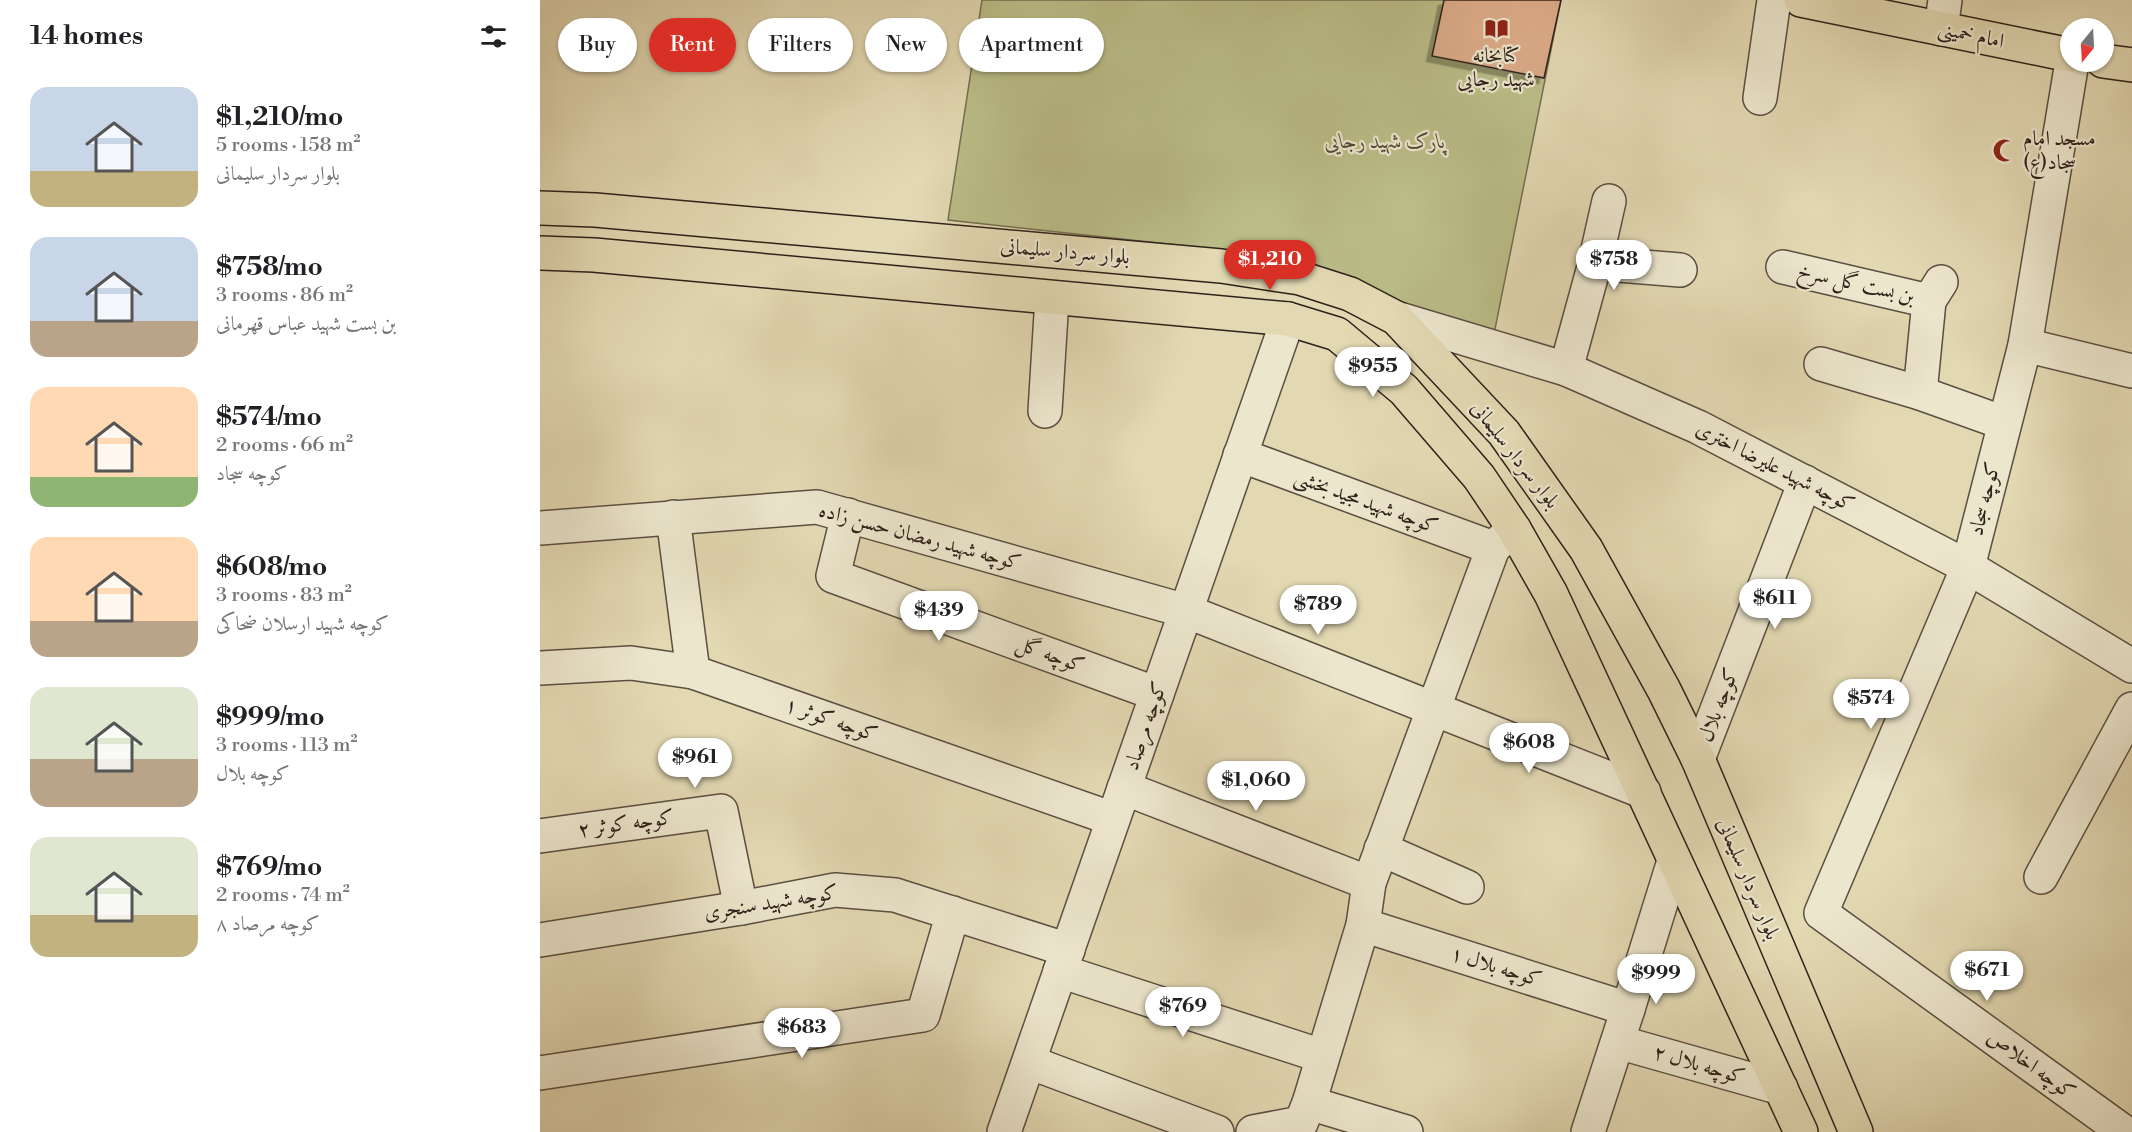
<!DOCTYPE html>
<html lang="en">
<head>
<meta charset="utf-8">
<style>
	:root { --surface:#fff; --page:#f2f2f2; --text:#202124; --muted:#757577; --accent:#d93025 }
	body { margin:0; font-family:"Libre Bodoni",Amiri,serif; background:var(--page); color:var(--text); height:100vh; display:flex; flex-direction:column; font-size:22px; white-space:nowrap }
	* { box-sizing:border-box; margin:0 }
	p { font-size:20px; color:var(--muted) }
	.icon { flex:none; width:33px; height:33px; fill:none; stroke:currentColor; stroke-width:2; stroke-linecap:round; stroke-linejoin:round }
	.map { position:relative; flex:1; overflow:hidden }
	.panel { display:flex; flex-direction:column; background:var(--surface); width:540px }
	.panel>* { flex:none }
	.banner { position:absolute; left:18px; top:18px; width:570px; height:54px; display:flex; gap:12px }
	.needle { width:39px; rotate:198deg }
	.fabs { position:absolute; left:1520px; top:18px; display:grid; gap:12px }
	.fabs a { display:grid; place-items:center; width:54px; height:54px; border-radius:50%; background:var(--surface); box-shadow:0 2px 4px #0004; font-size:30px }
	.price { position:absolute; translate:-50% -51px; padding:0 14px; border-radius:21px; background:#fff; color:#222; font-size:20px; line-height:39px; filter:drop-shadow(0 2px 3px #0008) }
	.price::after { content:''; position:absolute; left:50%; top:36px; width:18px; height:14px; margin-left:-9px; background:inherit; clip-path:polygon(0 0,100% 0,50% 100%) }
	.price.active { background:var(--accent); color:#fff }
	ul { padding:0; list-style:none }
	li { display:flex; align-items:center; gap:18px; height:150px; padding:0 30px }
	li span { display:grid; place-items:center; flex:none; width:168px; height:120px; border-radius:18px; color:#555 }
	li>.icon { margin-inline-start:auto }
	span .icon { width:72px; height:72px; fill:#fffc; stroke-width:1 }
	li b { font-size:26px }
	h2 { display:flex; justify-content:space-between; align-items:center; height:72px; padding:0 30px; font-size:26px }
	.chip { padding:0 21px; border-radius:27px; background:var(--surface); box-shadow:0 2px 4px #0004; font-size:21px; line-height:54px }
	.chip.active { background:var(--accent); color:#fff }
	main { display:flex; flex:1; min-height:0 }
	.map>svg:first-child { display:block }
</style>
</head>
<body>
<main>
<section class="panel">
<h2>14 homes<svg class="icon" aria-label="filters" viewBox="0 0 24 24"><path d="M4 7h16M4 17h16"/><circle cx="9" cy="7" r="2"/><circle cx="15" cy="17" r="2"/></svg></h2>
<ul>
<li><span style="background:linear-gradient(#c9d6e8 70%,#c2b280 0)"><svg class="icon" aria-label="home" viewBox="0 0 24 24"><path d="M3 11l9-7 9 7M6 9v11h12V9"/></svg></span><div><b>$1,210/mo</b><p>5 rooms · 158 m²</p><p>بلوار سردار سلیمانی</p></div></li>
<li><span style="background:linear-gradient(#c9d6e8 70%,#b9a48a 0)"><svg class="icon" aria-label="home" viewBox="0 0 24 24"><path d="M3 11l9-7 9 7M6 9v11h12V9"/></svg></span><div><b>$758/mo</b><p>3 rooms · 86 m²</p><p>بن بست شهید عباس قهرمانی</p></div></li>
<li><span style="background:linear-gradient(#ffd9b3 75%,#8fb573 0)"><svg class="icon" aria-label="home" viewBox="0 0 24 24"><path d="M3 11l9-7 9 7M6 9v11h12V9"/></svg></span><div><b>$574/mo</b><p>2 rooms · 66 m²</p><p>کوچه سجاد</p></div></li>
<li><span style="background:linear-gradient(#ffd9b3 70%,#b9a48a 0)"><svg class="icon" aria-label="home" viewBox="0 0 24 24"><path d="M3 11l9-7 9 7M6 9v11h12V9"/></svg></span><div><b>$608/mo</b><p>3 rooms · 83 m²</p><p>کوچه شهید ارسلان ضحاکی</p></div></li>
<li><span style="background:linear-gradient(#dfe7d0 60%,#b9a48a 0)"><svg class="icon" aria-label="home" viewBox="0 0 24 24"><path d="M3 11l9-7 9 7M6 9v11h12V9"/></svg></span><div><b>$999/mo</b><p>3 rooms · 113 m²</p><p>کوچه بلال</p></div></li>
<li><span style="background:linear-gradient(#dfe7d0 65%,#c2b280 0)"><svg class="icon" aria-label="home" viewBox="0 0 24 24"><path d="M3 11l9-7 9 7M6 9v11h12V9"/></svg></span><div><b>$769/mo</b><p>2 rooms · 74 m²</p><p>کوچه مرصاد ۸</p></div></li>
</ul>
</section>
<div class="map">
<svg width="1592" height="1132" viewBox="0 0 1592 1132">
	<defs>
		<filter id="shadow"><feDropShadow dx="-5.5" dy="5.5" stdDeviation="0" flood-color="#0004"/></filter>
	</defs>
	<rect width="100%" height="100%" fill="#e2d8b2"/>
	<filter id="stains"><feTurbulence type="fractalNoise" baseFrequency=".00333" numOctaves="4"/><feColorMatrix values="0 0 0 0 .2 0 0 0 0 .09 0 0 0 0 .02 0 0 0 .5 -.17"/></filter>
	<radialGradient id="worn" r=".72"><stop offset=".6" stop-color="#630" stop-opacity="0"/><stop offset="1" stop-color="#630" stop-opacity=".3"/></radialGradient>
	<polygon fill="#babc87" stroke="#746e51" stroke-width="1.5" points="442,0 1021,0 949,359 851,298 747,257 408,220"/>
	<polygon fill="#dcab89" stroke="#2e211b" stroke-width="1.5" filter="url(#shadow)" points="904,0 1021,0 1004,78 892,56"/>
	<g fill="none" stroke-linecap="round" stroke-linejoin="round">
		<defs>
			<g id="minor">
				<polyline points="1401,29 1405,0"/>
				<polyline points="1532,62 1485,345 1428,567 1281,913 1584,1132"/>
				<polyline points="1220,98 1234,0"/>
				<polyline points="1055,263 1140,270"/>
				<polyline points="1243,267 1389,301"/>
				<polyline points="856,318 1026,369 1158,427 1428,567 1592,666"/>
				<polyline points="1485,345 1592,371"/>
				<polyline points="1281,364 1380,393 1464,423"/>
				<polyline points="1026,369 1055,263 1069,201"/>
				<polyline points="1380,393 1389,301 1401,282"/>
				<polyline points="505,411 512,298"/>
				<polyline points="700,455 953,548"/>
				<polyline points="308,515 293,576 617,694"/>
				<polyline points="133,517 153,672"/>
				<polyline points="0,528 277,507 646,611 1104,792"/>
				<polyline points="0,668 91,663 153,672 573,819"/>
				<polyline points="1158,759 1265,482"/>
				<polyline points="584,788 829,883"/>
				<polyline points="0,836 181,811 201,908"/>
				<polyline points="841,849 927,887"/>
				<polyline points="1501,877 1592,709"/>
				<polyline points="823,925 1088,1009"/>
				<polyline points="0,940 201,908 295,890 355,895 528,950"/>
				<polyline points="520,971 782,1056"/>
				<polyline points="1078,1042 1241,1088"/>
				<polyline points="489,1062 677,1132"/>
				<polyline points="0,1073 383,1015 413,913"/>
				<polyline points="769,1103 866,1132"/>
				<polyline points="464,1132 748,319"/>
				<polyline points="713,1132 761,1123 769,1103 823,925 829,883 953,548 974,529"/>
				<polyline points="1048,1132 1088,1009 1134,861"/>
			</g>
			<g id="major">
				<polyline points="1261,0 1530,55"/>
				<polyline points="1563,61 1592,65"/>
				<polyline points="0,208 55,210 681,266 760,278 810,294 856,318 964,433 1046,549 1124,690 1158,759 1316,1132"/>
				<polyline points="0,253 54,255 748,319 797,334 864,390 939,477 974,529 1011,594 1261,1132"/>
			</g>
		</defs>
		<use href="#minor" stroke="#5b4f41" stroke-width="36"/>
		<use href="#major" stroke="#2e211b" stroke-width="36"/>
		<use href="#minor" stroke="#ece6cd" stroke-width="33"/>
		<use href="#major" stroke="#e2d8b2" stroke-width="33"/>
	</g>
	<defs>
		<symbol id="library-bare" viewBox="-9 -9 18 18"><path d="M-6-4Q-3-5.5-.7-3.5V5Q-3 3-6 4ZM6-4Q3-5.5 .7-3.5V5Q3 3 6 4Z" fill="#8f2418" stroke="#ece6cd" stroke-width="2.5" paint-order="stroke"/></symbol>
		<symbol id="mosque-bare" viewBox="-9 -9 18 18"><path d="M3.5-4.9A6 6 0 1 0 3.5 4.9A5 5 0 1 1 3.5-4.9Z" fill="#8f2418" stroke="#ece6cd" stroke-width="2.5" paint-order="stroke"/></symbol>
	</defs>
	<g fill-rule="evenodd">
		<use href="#library-bare" x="940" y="12" width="33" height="33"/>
		<use href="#mosque-bare" x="1448" y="134" width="33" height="33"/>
	</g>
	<g text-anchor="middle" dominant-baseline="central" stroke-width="4.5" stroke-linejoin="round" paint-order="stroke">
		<g font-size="21" fill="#2e211b" stroke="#ece6cd">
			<text transform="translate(1431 35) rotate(12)">امام خمینی</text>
			<text transform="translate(525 252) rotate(5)">بلوار سردار سلیمانی</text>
			<text transform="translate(1316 284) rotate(13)">بن بست گل سرخ</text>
			<text transform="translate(975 455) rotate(52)">بلوار سردار سلیمانی</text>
			<text transform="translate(1235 467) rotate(27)">کوچه شهید علیرضا اختری</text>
			<text transform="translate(1445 499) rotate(-76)">کوچه سجاد</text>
			<text transform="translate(826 502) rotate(20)">کوچه شهید مجید بخشی</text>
			<text transform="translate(380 537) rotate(15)">کوچه شهید رمضان حسن زاده</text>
			<text transform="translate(510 655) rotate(20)">کوچه گل</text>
			<text transform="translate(1179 705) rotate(-69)">کوچه بلال</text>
			<text transform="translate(291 720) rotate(19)">کوچه کوثر ۱</text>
			<text transform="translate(606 726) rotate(-71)">کوچه مرصاد</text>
			<text transform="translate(86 824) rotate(-8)">کوچه کوثر ۲</text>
			<text transform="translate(1208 879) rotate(67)">بلوار سردار سلیمانی</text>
			<text transform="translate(231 903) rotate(-9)">کوچه شهید سنجری</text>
			<text transform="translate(956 967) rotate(17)">کوچه بلال ۱</text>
			<text transform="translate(1159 1065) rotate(16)">کوچه بلال ۲</text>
			<text transform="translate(1491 1065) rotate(36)">کوچه اخلاص</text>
		</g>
		<g font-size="21" fill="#2e211b" stroke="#ece6cd">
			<text x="956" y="56">کتابخانه<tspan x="956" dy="24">شهید رجایی</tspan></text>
			<text x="1483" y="139" text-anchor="start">مسجد امام<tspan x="1483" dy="24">سجاد(ع)</tspan></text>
		</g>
		<g font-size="21" font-style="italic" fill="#514836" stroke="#ece6cd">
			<text x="845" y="142">پارک شهید رجایی</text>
		</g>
	</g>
	<rect width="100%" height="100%" filter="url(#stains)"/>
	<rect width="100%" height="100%" fill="url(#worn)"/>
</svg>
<div class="fabs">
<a><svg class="needle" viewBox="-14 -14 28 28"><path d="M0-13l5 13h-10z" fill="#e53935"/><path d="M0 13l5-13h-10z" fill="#757577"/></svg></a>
</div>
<b class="price active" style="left:730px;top:291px">$1,210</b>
<b class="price" style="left:1074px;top:291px">$758</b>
<b class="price" style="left:833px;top:398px">$955</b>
<b class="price" style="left:1235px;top:630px">$611</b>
<b class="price" style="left:778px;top:636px">$789</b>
<b class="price" style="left:399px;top:642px">$439</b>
<b class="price" style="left:1331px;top:730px">$574</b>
<b class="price" style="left:989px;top:774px">$608</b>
<b class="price" style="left:155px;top:789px">$961</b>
<b class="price" style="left:716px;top:812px">$1,060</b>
<b class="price" style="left:1447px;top:1002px">$671</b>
<b class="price" style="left:1116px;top:1005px">$999</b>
<b class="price" style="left:643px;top:1038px">$769</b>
<b class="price" style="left:262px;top:1059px">$683</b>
<div class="banner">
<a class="chip">Buy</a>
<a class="chip active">Rent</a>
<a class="chip">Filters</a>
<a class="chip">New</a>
<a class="chip">Apartment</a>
</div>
</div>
</main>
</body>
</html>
